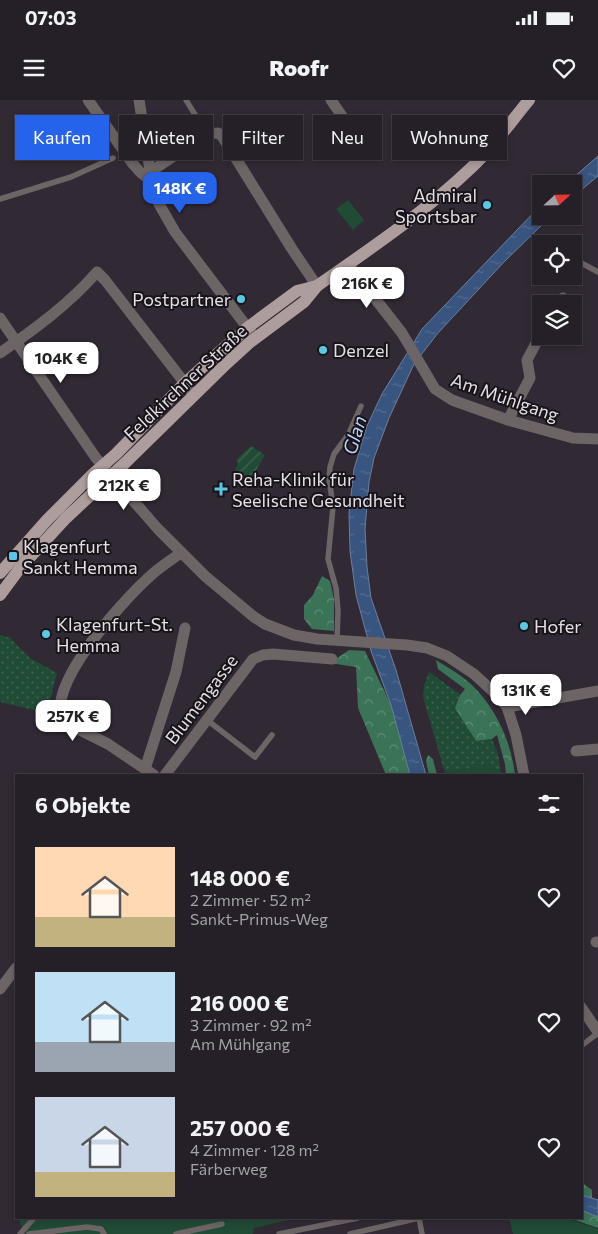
<!DOCTYPE html>
<html lang="de">
<head>
<meta charset="utf-8">
<style>
	:root { --surface:#251f27; --page:#2d272f; --text:#f1f3f6; --muted:#a3a2a7; --line:#423d44; --accent:#2563eb }
	body { margin:0; font-family:Commissioner,sans-serif; background:var(--page); color:var(--text); height:100vh; display:flex; flex-direction:column; font-size:19px; white-space:nowrap }
	* { box-sizing:border-box; margin:0 }
	p { font-size:16px; color:var(--muted) }
	.icon { flex:none; width:28px; height:28px; fill:none; stroke:currentColor; stroke-width:2; stroke-linecap:round; stroke-linejoin:round }
	.map { position:relative; flex:1; overflow:hidden }
	.panel { position:absolute; left:15px; top:674px; width:568px; height:445px; display:flex; flex-direction:column; background:var(--surface); border-radius:0px; box-shadow:0 2px 8px #0003,0 0 0 1px var(--line) }
	.panel>* { flex:none }
	.banner { position:absolute; left:15px; top:15px; width:569px; height:45px; display:flex; gap:10px }
	.needle { width:32px; rotate:68deg }
	.buttons { position:absolute; left:532px; top:75px; display:grid; gap:10px }
	.buttons a { display:grid; place-items:center; width:50px; height:50px; border-radius:0px; background:var(--surface); box-shadow:0 2px 8px #0003,0 0 0 1px var(--line); font-size:25px }
	.price { position:absolute; translate:-50% -42px; padding:0 11px; border-radius:10px; background:#fff; color:#222; font-size:16px; line-height:32px; filter:drop-shadow(0 1px 2px #0008) }
	.price::after { content:''; position:absolute; left:50%; top:30px; width:15px; height:11px; margin-left:-8px; background:inherit; clip-path:polygon(0 0,100% 0,50% 100%) }
	.price.active { background:var(--accent); color:#fff }
	ul { padding:0; list-style:none }
	li { display:flex; align-items:center; gap:15px; height:125px; padding:0 20px }
	li span { display:grid; place-items:center; flex:none; width:140px; height:100px; border-radius:0px; color:#555 }
	li>.icon { margin-inline-start:auto }
	span .icon { width:60px; height:60px; fill:#fffc; stroke-width:1 }
	li b { font-size:21px }
	h2 { display:flex; justify-content:space-between; align-items:center; height:60px; padding:0 20px; font-size:21px }
	.tag { padding:0 18px; border-radius:0px; background:var(--surface); box-shadow:0 2px 8px #0003,0 0 0 1px var(--line); font-size:18px; line-height:45px }
	.tag.active { background:var(--accent); color:#fff }
	.status { display:flex; justify-content:space-between; align-items:center; height:35px; padding:0 25px; background:var(--surface); direction:ltr }
	.status svg { height:14px; fill:currentColor }
	header { display:flex; justify-content:space-between; align-items:center; height:65px; padding:0 20px; background:var(--surface); font-size:22px; font-weight:800 }
	.map>svg:first-child { display:block }
</style>
</head>
<body>
<div class="status"><b>07:03</b><svg viewBox="0 0 49 12"><path d="M0 12V9h3v3zM5 12V6h3v6zM10 12V3h3v9zM15 12V0h3v12zM26 1h20v11H26zM47 4h2v5h-2z"/></svg></div>
<header><svg class="icon" aria-label="menu" viewBox="0 0 24 24"><path d="M4 6h16M4 12h16M4 18h16"/></svg>Roofr<svg class="icon" aria-label="heart" viewBox="0 0 24 24"><path d="M12 20l-8-8c-3-5 5-10 8-4 3-6 11-1 8 4z"/></svg></header>
<div class="map">
<svg width="598" height="1134" viewBox="0 0 598 1134">
	<defs>
		<pattern id="grass-dots" width="8" height="8" patternUnits="userSpaceOnUse" patternTransform="scale(1.25)"><rect width="8" height="8" fill="#204b35"/><path d="M2 2h.1M6 6h.1" fill="none" stroke="#406452" stroke-width="1.8" stroke-linecap="round"/></pattern>
		<pattern id="forest-crowns" width="20" height="18" patternUnits="userSpaceOnUse" patternTransform="scale(1.25)"><rect width="20" height="18" fill="#3a7356"/><path d="M2 6a3 3 0 1 1 6 0M12 15a3 3 0 1 1 6 0" fill="none" stroke="#608d76"/></pattern>
		<pattern id="garden-furrows" width="10" height="10" patternUnits="userSpaceOnUse" patternTransform="scale(1.25)"><rect width="10" height="10" fill="#204b35"/><path d="M-1 1l2-2M0 10L10 0M9 11l2-2" fill="none" stroke="#406452"/></pattern>
		<pattern id="water-ripples" width="26" height="14" patternUnits="userSpaceOnUse" patternTransform="scale(1.25)"><rect width="26" height="14" fill="#38557f"/><path d="M2 4q2-2 4 0t4 0M15 11q2-2 4 0t4 0" fill="none" stroke="#556d91"/></pattern>
	</defs>
	<rect width="100%" height="100%" fill="#312934"/>
	<g fill="url(#grass-dots)">
		<polygon points="0,535 10,538 30,558 57,573 47,613 0,602"/>
		<polygon points="429,572 460,594 456,608 476,641 492,639 498,654 501,672 489,665 445,673 423,597 424,586"/>
	</g>
	<g fill="url(#forest-crowns)">
		<polygon points="322,476 330,481 334,499 334,531 312,529 304,519 304,505 313,495"/>
		<polygon points="349,550 365,551 391,605 410,675 386,675 358,608 356,567 330,563"/>
		<path d="M436,560C447,567 461,575 471,584C496,608 511,641 515,675H506L505,664L497,635L492,639L476,641L455,608L460,595L465,589L438,569Z"/>
		<polygon points="428,655 433,659 437,675 429,675 426,661"/>
		<polygon points="581,1082 592,1090 592,1098 581,1095"/>
		<polygon points="581,1110 598,1117 598,1128 569,1118 581,1118"/>
	</g>
	<g fill="#204b35">
		<polygon points="348,100 364,120 353,130 336,109"/>
		<polygon points="489,665 501,672 501,675 445,675 445,673"/>
		<polygon points="20,1118 293,1118 293,1119 254,1128 253,1134 26,1134 20,1124"/>
		<polygon points="509,1118 566,1118 598,1129 598,1134 513,1134"/>
	</g>
	<polygon fill="url(#garden-furrows)" points="251,346 265,355 248,384 235,369 238,364 237,359"/>
	<g fill="url(#water-ripples)" stroke="#6c7e9e">
		<polygon points="598,56 598,76 574,96 574,84 566,84"/>
		<polygon points="541,105 541,116 551,116 503,163 438,233 414,264 389,318 374,358 369,382 365,429 367,467 371,498 396,570 426,675 410,675 391,605 371,551 356,495 350,451 349,413 354,369 367,326 382,294 422,229"/>
		<polygon points="581,1095 598,1100 598,1117 581,1110"/>
	</g>
	<g fill="none" stroke-linecap="round" stroke-linejoin="round">
		<g stroke="#6d6565" stroke-width="5.5">
			<polyline points="186,0 207,34"/>
			<polyline points="0,99 71,77 113,58"/>
			<polyline points="543,143 545,144"/>
			<polyline points="574,159 598,172"/>
			<polyline points="337,540 338,510 336,488 328,459 333,407 329,378 330,367 334,354 348,335 361,306"/>
			<polyline points="207,620 255,657 272,635"/>
			<polyline points="581,946 598,933"/>
			<polyline points="419,1118 422,1134"/>
			<polyline points="20,1134 34,1118"/>
			<polyline points="29,1134 87,1127 101,1129 104,1134"/>
			<polyline points="176,1134 222,1124"/>
			<polyline points="279,1134 358,1118"/>
			<polyline points="350,1134 419,1118"/>
		</g>
		<g stroke="#6d6565" stroke-width="11">
			<polyline points="88,0 133,64 140,72 151,81 159,104 175,132 253,235"/>
			<polyline points="139,0 151,77"/>
			<polyline points="331,0 365,50 368,52 375,52"/>
			<polyline points="150,72 207,34 218,33 222,36 292,149 317,186"/>
			<polyline points="348,164 402,233 435,289 452,300 508,320 573,338 598,339"/>
			<polyline points="559,204 563,198"/>
			<polyline points="0,218 96,358 158,429 205,476 254,517 265,524 294,535 317,539 407,545 427,548 447,556 474,574 498,596 507,607 516,635 524,675"/>
			<path d="M0,253C35,229 69,204 97,172L105,180L194,295"/>
			<polyline points="508,320 530,278 527,260 541,234"/>
			<polyline points="507,607 598,591"/>
			<polyline points="576,651 598,649"/>
			<polyline points="145,669 176,572 185,528"/>
			<path d="M154,675L108,644L64,622C42,589 123,501 147,479C157,469 169,461 181,453"/>
			<polyline points="165,675 253,559 263,555 273,554 332,559"/>
			<polyline points="596,842 598,842"/>
			<polyline points="0,889 16,868"/>
			<polyline points="581,907 598,932"/>
		</g>
		<g stroke="#ad9d9c" stroke-width="12">
			<polyline points="0,473 47,420 93,374 116,354 184,284 217,254 247,228 297,191 317,186"/>
			<path d="M0,495L20,468L66,418L125,363L226,264L249,243L304,202L317,186C370,149 425,112 472,67C493,47 510,23 529,0"/>
		</g>
	</g>
	<g fill="#59c8e5" stroke="#171318" stroke-width="2">
		<circle cx="487" cy="105" r="5"/>
		<circle cx="241" cy="199" r="5"/>
		<circle cx="323" cy="250" r="5"/>
		<path d="M218.5 381.5h5v5h5v5h-5v5h-5v-5h-5v-5h5z"/>
		<rect x="8" y="451" width="10" height="10" rx="2.5"/>
		<circle cx="524" cy="526" r="5"/>
		<circle cx="46" cy="534" r="5"/>
	</g>
	<g text-anchor="middle" dominant-baseline="central" stroke-width="4" stroke-linejoin="round" paint-order="stroke">
		<g font-size="18" fill="#e4dfe6" stroke="#171318" text-anchor="start">
			<text x="477" y="95" text-anchor="end">Admiral<tspan x="477" dy="21">Sportsbar</tspan></text>
			<text x="231" y="199" text-anchor="end">Postpartner</text>
			<text x="333" y="250">Denzel</text>
			<text x="232" y="379">Reha-Klinik für<tspan x="232" dy="21">Seelische Gesundheit</tspan></text>
			<text x="23" y="446">Klagenfurt<tspan x="23" dy="21">Sankt Hemma</tspan></text>
			<text x="56" y="524">Klagenfurt-St.<tspan x="56" dy="21">Hemma</tspan></text>
			<text x="534" y="526">Hofer</text>
		</g>
		<g font-size="18" fill="#e4dfe6" stroke="#171318">
			<text transform="translate(185 282) rotate(-43)">Feldkirchner Straße</text>
			<text transform="translate(505 297) rotate(19)">Am Mühlgang</text>
			<text transform="translate(201 599) rotate(-53)">Blumengasse</text>
		</g>
		<g font-size="19" font-style="italic" fill="#b9d5fe" stroke="#171318">
			<text transform="translate(354 335) rotate(-73)">Glan</text>
		</g>
	</g>
</svg>
<div class="buttons">
<a><svg class="needle" viewBox="-14 -14 28 28"><path d="M0-13l5 13h-10z" fill="#e53935"/><path d="M0 13l5-13h-10z" fill="#a3a2a7"/></svg></a>
<a><svg class="icon" aria-label="locate" viewBox="0 0 24 24"><circle cx="12" cy="12" r="6"/><path d="M12 2v4M12 18v4M2 12h4M18 12h4"/></svg></a>
<a><svg class="icon" aria-label="layers" viewBox="0 0 24 24"><path d="M12 4l9 5-9 5-9-5zM3 14l9 5 9-5"/></svg></a>
</div>
<b class="price active" style="left:180px;top:114px">148K €</b>
<b class="price" style="left:367px;top:209px">216K €</b>
<b class="price" style="left:61px;top:284px">104K €</b>
<b class="price" style="left:124px;top:411px">212K €</b>
<b class="price" style="left:526px;top:616px">131K €</b>
<b class="price" style="left:73px;top:642px">257K €</b>
<div class="banner">
<a class="tag active">Kaufen</a>
<a class="tag">Mieten</a>
<a class="tag">Filter</a>
<a class="tag">Neu</a>
<a class="tag">Wohnung</a>
</div>
<section class="panel">
<h2>6 Objekte<svg class="icon" aria-label="filters" viewBox="0 0 24 24"><path d="M4 7h16M4 17h16"/><circle cx="9" cy="7" r="2"/><circle cx="15" cy="17" r="2"/></svg></h2>
<ul>
<li><span style="background:linear-gradient(#ffd9b3 70%,#c2b280 0)"><svg class="icon" aria-label="home" viewBox="0 0 24 24"><path d="M3 11l9-7 9 7M6 9v11h12V9"/></svg></span><div><b>148 000 €</b><p>2 Zimmer · 52 m²</p><p>Sankt-Primus-Weg</p></div><svg class="icon" aria-label="heart" viewBox="0 0 24 24"><path d="M12 20l-8-8c-3-5 5-10 8-4 3-6 11-1 8 4z"/></svg></li>
<li><span style="background:linear-gradient(#bfe0f5 70%,#9aa5b1 0)"><svg class="icon" aria-label="home" viewBox="0 0 24 24"><path d="M3 11l9-7 9 7M6 9v11h12V9"/></svg></span><div><b>216 000 €</b><p>3 Zimmer · 92 m²</p><p>Am Mühlgang</p></div><svg class="icon" aria-label="heart" viewBox="0 0 24 24"><path d="M12 20l-8-8c-3-5 5-10 8-4 3-6 11-1 8 4z"/></svg></li>
<li><span style="background:linear-gradient(#c9d6e8 75%,#c2b280 0)"><svg class="icon" aria-label="home" viewBox="0 0 24 24"><path d="M3 11l9-7 9 7M6 9v11h12V9"/></svg></span><div><b>257 000 €</b><p>4 Zimmer · 128 m²</p><p>Färberweg</p></div><svg class="icon" aria-label="heart" viewBox="0 0 24 24"><path d="M12 20l-8-8c-3-5 5-10 8-4 3-6 11-1 8 4z"/></svg></li>
</ul>
</section>
</div>
</body>
</html>
